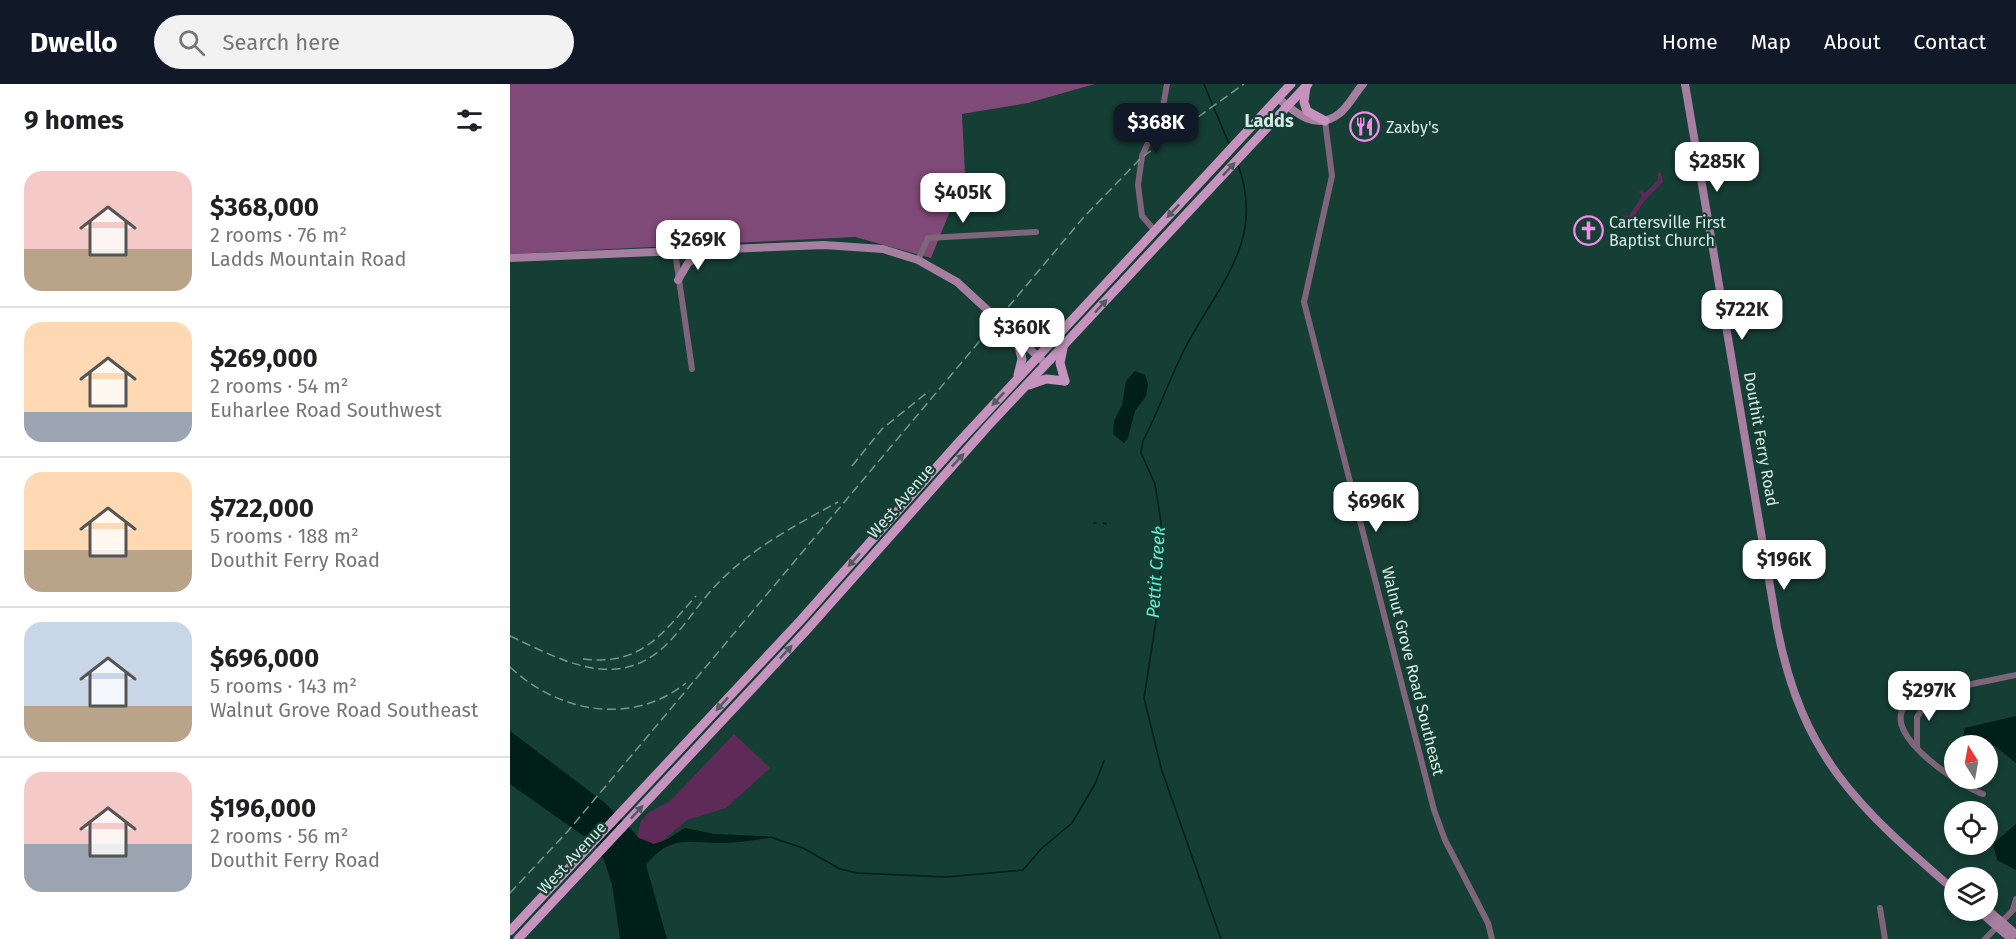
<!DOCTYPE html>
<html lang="en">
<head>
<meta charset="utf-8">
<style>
	:root { --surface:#fff; --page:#f2f2f2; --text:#202124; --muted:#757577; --line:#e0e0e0; --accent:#111827 }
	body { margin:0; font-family:"Fira Sans",sans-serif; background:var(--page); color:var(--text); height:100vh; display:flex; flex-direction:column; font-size:22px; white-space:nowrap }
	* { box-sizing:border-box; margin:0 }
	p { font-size:20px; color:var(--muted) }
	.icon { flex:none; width:33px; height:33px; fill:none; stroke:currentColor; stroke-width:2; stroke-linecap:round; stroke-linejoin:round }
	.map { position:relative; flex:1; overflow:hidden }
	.panel { display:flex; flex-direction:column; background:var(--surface); width:510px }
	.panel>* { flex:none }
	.needle { width:39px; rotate:349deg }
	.controls { position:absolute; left:1434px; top:651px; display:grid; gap:12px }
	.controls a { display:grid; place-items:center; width:54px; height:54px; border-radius:50%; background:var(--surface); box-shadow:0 3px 9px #0003; font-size:30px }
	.price { position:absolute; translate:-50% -51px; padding:0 14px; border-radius:12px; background:#fff; color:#222; font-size:20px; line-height:39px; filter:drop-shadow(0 2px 3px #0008) }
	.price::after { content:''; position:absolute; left:50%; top:36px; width:18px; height:14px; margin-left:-9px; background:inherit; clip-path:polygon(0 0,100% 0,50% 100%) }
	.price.on { background:var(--accent); color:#fff }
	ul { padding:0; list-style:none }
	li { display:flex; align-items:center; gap:18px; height:150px; padding:0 24px }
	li+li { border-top:2px solid var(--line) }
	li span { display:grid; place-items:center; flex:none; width:168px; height:120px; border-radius:18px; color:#555 }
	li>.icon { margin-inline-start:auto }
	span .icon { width:72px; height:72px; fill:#fffc; stroke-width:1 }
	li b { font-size:26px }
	h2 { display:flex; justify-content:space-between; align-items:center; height:72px; padding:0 24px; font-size:26px }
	header { display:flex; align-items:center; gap:36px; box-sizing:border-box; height:84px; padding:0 30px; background:var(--accent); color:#fff }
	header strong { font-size:28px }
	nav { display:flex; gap:33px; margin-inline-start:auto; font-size:21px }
	.search { width:420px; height:54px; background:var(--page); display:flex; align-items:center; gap:15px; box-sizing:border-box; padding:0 21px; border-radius:33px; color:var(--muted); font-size:22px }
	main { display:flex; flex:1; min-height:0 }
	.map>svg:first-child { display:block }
</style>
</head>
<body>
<header>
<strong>Dwello</strong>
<div class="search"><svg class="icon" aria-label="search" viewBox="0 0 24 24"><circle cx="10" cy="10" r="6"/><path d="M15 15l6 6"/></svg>Search here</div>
<nav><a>Home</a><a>Map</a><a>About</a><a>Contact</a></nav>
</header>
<main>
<section class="panel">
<h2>9 homes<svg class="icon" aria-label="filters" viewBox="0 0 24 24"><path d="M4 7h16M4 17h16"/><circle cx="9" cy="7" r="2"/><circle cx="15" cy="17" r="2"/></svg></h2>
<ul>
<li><span style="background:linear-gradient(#f6c9c9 65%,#b9a48a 0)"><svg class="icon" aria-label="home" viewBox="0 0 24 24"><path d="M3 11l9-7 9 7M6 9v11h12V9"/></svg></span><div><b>$368,000</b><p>2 rooms · 76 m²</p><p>Ladds Mountain Road</p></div></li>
<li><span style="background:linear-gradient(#ffd9b3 75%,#9aa5b1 0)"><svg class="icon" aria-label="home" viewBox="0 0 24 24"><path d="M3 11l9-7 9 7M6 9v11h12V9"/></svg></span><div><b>$269,000</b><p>2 rooms · 54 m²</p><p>Euharlee Road Southwest</p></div></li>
<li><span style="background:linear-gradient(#ffd9b3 65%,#b9a48a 0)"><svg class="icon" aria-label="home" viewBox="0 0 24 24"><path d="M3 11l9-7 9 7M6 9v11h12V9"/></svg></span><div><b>$722,000</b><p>5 rooms · 188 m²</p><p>Douthit Ferry Road</p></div></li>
<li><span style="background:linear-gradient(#c9d6e8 70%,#b9a48a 0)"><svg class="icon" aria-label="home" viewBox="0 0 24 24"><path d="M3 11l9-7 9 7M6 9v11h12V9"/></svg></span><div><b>$696,000</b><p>5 rooms · 143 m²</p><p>Walnut Grove Road Southeast</p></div></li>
<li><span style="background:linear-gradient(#f6c9c9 60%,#9aa5b1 0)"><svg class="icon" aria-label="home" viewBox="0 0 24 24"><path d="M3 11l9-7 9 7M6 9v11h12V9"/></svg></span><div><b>$196,000</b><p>2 rooms · 56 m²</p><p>Douthit Ferry Road</p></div></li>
</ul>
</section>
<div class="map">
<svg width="1506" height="855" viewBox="0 0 1506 855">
	<rect width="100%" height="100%" fill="#153e34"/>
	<g fill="#5e2b58">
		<polygon points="1148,89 1151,89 1153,98 1134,117 1121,137 1115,137 1113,131 1119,132 1132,112 1129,108 1131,106 1135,109 1148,96"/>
		<polygon points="224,650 260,684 216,724 177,736 148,761 126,757 131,737 139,728 160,717"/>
	</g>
	<polygon fill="#7f4978" points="0,0 585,0 518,19 452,30 455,90 421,174 345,153 0,170"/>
	<g fill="#011f19">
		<polygon points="625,287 635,291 638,300 636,312 625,327 618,354 614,359 603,350 604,337 612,321 616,297"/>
		<polygon points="1506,632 1506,679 1485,662 1453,652 1455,644"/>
		<path d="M0,647L95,719L129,754L144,760L158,755L175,744L205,750L268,753C251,755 234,758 217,759C182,760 162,748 136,781L157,855H110L102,800L94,776L85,760L0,700Z"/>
		<polygon points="1506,740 1506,786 1487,776 1483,760"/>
	</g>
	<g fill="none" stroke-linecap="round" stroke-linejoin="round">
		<g stroke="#011f19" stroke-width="1.5">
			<polyline points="694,0 719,60"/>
			<polyline points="584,439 586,439"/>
			<polyline points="593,439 596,440"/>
			<polyline points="263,754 293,764 330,785 347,789 436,793 513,786 531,765 562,739 585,700 594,677"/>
			<path d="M711,855L652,687L634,614L646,537L651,477V438L645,400L631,369L633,357C648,328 659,297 673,268C705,204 757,159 728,81"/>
		</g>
		<g stroke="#7e657a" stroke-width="6">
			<polyline points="815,37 822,92 794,218 924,726 935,756 978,839 982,855"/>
			<polyline points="645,147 632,132 628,101 632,72 652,28 657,0"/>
			<polyline points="165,168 182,285"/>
			<polyline points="408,176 418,154 526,148"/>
			<polyline points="1407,664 1407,633 1423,610"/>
			<path d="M1473,710C1451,702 1371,651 1395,622C1407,608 1485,596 1506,591"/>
			<polyline points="1370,824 1375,855"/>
			<polyline points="1503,825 1506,815"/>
			<polyline points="1475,855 1506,823"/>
		</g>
		<g stroke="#a67fa0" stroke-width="8">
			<path d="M1175,0L1267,543C1292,673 1348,723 1444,806"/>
			<path d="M768,14C785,29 807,48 830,29C839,22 845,9 853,0"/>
			<polyline points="0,174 314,161 373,165 408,176 447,198 536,280"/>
			<polyline points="168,196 178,179 193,168"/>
			<polyline points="1468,826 1501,855"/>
			<polyline points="1478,826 1506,850"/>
		</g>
		<g stroke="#c593bd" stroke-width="9">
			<polyline points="796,3 794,18 797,27 815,37"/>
			<polyline points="506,250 512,275 508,291"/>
			<polyline points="510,255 524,258 545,252"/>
			<polyline points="553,264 550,279 555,297"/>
			<polyline points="519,301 536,295 555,297"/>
			<polyline points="0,847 290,537 448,359 781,0"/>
			<polyline points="8,855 294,549 478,342 798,0"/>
		</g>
		<g stroke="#76958d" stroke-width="1.5" stroke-dasharray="9 4.5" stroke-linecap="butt">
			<polyline points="342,382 372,345 419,307"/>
			<path d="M0,552C52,576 107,609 157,560C176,541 191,516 210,497C244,463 286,441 328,418"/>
			<path d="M73,575C131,582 151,551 186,512"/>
			<path d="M0,583C48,628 121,643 176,599"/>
			<polyline points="0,809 58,747 573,134 631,74 734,0"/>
		</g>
	</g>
	<defs><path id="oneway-solid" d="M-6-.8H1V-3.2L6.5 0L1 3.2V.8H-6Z" transform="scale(1.5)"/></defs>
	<g fill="#535c64">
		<use href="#oneway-solid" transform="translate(719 85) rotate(-47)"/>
		<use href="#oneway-solid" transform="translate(663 127) rotate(133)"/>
		<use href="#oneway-solid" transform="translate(591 222) rotate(-47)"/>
		<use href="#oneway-solid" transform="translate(488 315) rotate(133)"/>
		<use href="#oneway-solid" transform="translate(448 376) rotate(-47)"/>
		<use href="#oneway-solid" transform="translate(344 476) rotate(132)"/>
		<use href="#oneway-solid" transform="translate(276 568) rotate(-47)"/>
		<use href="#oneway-solid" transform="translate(212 620) rotate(133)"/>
		<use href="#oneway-solid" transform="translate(127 728) rotate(-47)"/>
	</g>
	<defs>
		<symbol id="restaurant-ring" viewBox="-11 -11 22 22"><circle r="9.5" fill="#153e34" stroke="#f888ea" stroke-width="1.5"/><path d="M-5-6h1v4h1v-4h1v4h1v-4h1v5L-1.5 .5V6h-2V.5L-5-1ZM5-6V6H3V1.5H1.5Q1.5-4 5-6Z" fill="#f888ea"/></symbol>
		<symbol id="church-ring" viewBox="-11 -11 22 22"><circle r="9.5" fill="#153e34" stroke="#f888ea" stroke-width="1.5"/><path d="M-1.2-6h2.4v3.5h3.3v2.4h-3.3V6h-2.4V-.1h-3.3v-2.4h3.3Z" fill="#f888ea"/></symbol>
	</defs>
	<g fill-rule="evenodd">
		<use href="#restaurant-ring" x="838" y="26" width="33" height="33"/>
		<use href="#church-ring" x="1062" y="130" width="33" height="33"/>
	</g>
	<g text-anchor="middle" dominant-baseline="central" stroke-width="4.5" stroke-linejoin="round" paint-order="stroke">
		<g font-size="16" fill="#d6ebe5" stroke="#153e34" text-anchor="start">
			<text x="876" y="43">Zaxby's</text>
			<text x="1099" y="138">Cartersville First<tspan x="1099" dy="18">Baptist Church</tspan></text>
		</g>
		<g font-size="16" fill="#d6ebe5" stroke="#153e34">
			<text transform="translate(1251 355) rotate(80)">Douthit Ferry Road</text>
			<text transform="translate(391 417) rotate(-49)">West Avenue</text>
			<text transform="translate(903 587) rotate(76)">Walnut Grove Road Southeast</text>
			<text transform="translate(62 774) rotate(-47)">West Avenue</text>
		</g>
		<g font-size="18" font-weight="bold" fill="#d6ebe5" stroke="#153e34">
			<text x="759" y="37">Ladds</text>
		</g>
		<g font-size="18" font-style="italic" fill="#63ebcc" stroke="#153e34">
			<text transform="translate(646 488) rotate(-86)">Pettit Creek</text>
		</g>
	</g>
</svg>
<div class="controls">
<a><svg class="needle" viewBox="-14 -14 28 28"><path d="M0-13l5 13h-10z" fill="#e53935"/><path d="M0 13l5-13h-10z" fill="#757577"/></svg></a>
<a><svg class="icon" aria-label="locate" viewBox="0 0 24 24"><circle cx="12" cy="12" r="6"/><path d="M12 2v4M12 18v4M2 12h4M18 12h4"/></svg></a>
<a><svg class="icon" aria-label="layers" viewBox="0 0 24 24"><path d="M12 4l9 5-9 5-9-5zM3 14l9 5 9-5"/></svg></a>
</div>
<b class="price on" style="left:646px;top:70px">$368K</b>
<b class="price" style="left:1207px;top:109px">$285K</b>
<b class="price" style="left:453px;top:140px">$405K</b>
<b class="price" style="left:188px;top:187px">$269K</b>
<b class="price" style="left:1232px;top:257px">$722K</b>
<b class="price" style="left:512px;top:275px">$360K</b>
<b class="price" style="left:866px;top:449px">$696K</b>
<b class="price" style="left:1274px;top:507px">$196K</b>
<b class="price" style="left:1419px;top:638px">$297K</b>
</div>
</main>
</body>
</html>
